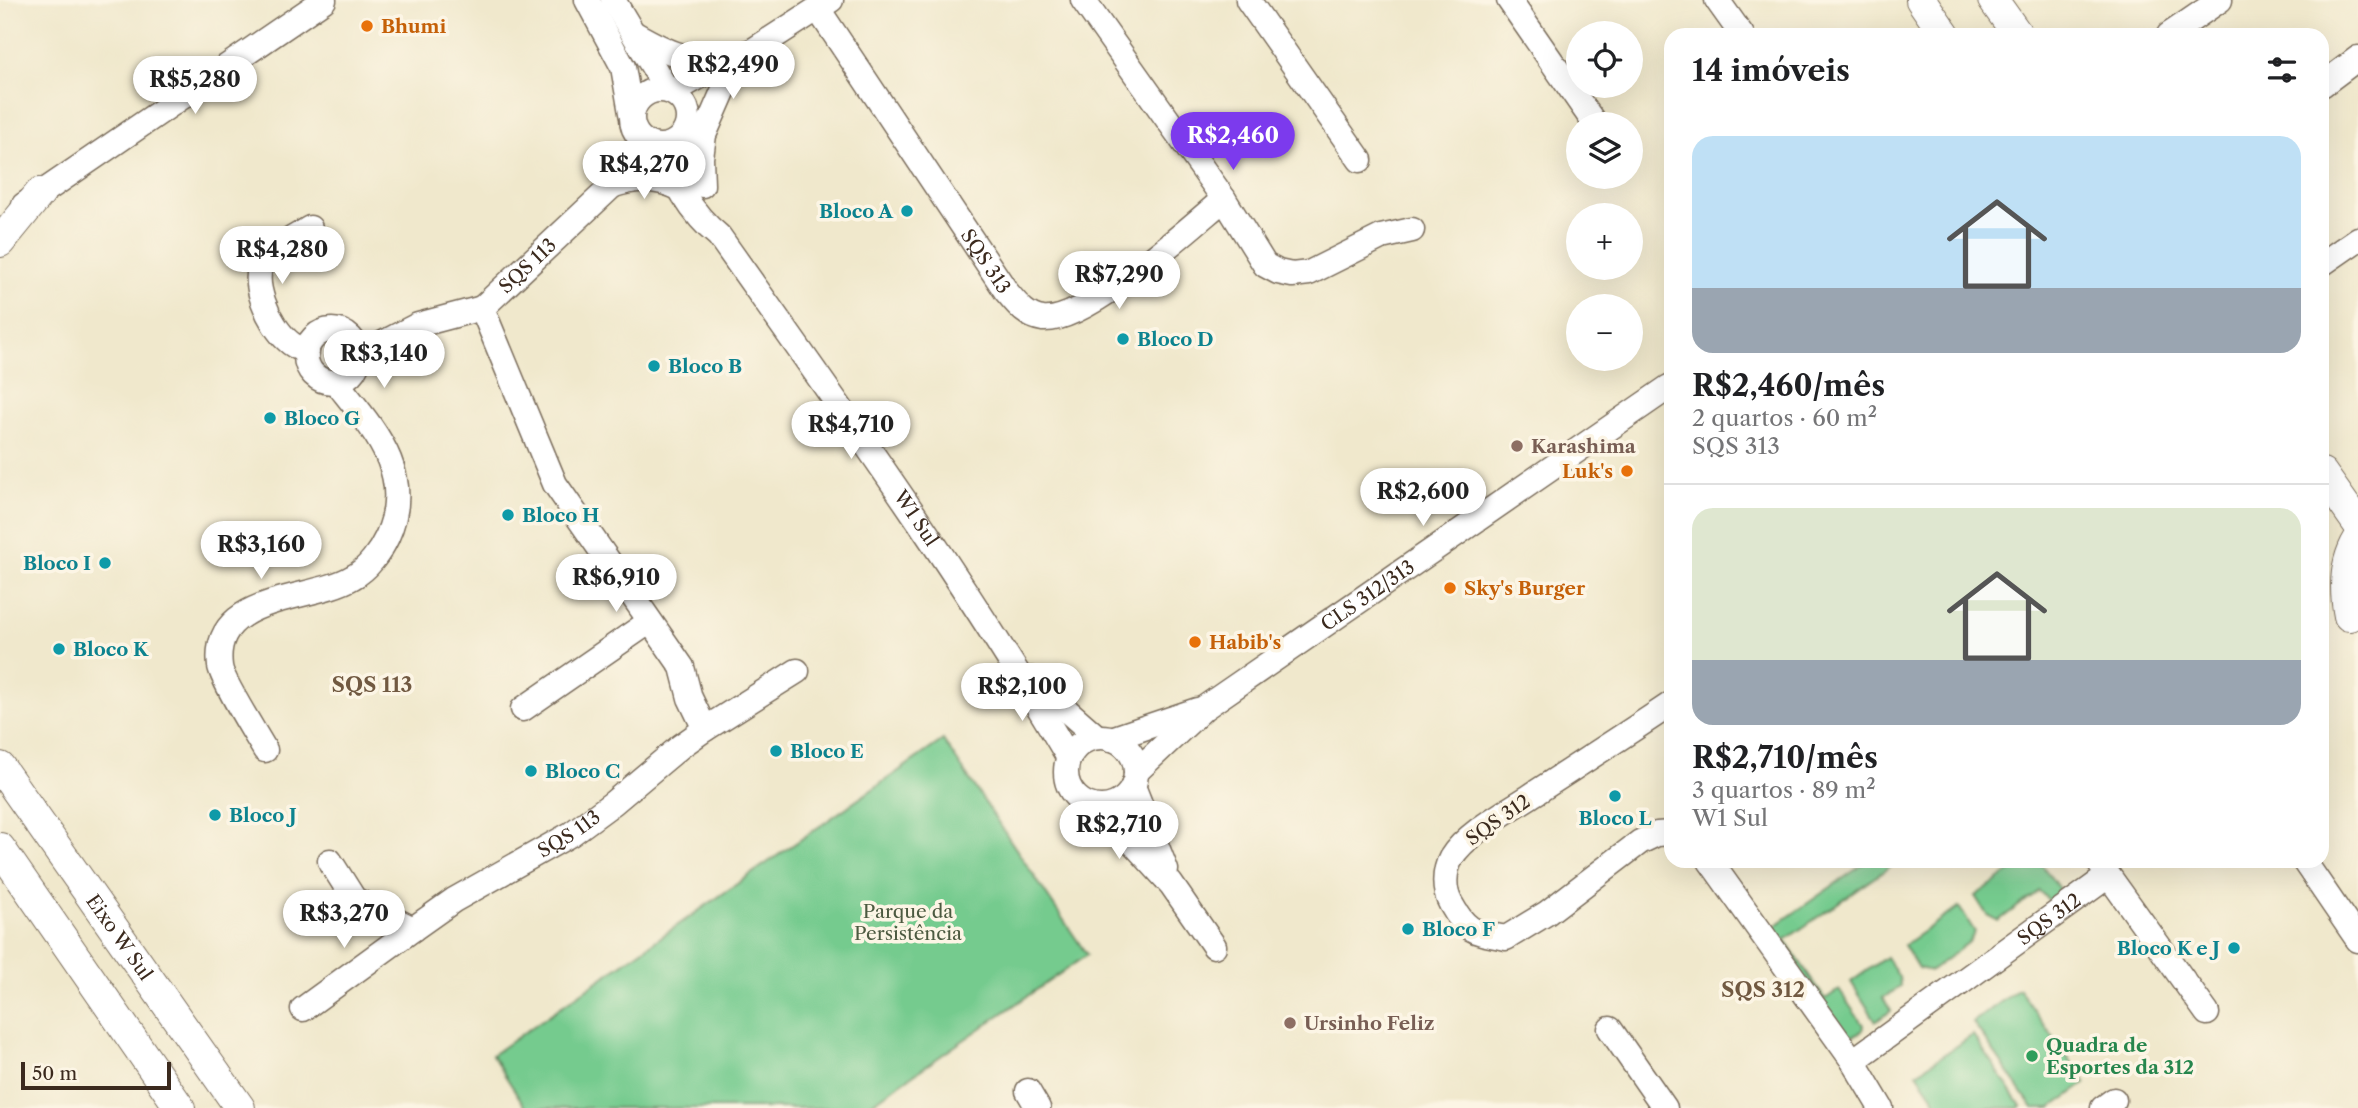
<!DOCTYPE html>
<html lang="pt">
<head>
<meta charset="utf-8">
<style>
	:root { --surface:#fff; --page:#f2f2f2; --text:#202124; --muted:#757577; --line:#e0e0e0; --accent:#7c3aed }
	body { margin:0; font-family:"Libre Caslon Text",serif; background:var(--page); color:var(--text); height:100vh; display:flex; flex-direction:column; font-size:26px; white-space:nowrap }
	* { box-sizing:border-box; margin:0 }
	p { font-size:23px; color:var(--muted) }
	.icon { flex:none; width:38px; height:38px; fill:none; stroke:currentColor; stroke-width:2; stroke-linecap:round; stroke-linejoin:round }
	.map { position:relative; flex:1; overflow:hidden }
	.details { position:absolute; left:1664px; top:28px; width:665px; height:840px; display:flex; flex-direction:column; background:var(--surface); border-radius:21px; box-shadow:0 7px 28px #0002 }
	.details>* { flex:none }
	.tools { position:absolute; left:1566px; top:21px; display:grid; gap:14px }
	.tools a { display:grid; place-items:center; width:77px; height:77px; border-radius:50%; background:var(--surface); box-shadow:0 7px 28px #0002; font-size:35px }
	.scale { position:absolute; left:21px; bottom:18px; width:150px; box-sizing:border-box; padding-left:7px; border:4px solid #3b2a1e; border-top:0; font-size:19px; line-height:24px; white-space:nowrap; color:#3b2a1e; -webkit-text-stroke:5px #fcf5e5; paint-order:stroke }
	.price { position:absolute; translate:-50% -60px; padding:0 16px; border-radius:24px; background:#fff; color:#222; font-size:23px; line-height:46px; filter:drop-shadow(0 2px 4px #0008) }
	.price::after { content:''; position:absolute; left:50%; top:42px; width:21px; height:16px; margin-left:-10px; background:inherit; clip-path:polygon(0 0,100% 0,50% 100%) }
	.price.active { background:var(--accent); color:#fff }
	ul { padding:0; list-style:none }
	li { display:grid; align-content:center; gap:14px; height:371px; padding:0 28px }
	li+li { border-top:2px solid var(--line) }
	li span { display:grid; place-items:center; height:217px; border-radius:21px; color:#555 }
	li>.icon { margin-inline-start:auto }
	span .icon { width:126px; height:126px; fill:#fffc; stroke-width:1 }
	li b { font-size:30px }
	h2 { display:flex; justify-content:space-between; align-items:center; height:84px; padding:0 28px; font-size:30px }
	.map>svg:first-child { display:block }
</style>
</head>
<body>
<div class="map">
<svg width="2358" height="1108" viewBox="0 0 2358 1108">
	<rect width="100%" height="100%" fill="#fcf5e5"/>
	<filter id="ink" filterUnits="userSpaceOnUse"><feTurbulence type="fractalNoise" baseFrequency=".0143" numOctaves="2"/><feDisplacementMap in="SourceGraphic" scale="14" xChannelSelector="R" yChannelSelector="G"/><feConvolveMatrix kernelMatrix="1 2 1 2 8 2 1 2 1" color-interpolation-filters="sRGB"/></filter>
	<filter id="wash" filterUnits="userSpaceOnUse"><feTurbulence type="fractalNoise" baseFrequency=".00686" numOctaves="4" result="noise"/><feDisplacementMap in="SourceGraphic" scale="28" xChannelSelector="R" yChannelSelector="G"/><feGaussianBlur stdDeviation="1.57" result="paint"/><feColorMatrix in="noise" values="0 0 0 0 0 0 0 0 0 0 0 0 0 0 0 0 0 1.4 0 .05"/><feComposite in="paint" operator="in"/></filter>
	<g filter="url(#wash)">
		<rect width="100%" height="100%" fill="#f0e8cc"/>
		<g fill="#75cb8e" stroke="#587a56" stroke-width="2">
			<polygon points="943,740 1087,955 865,1108 526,1108 492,1055"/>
			<polygon points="1868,861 1898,861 1785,940 1825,999 1839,990 1863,1025 1862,1031 1851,1037 1841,1031 1768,931"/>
			<polygon points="2025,861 2039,861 2065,897 2052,903 2039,891 1998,921 1987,915 1975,896"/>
			<polygon points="1959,907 1975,932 1969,942 1931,971 1918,968 1904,945"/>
			<polygon points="1886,957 1899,977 1900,987 1883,998 1891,1011 1876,1021 1851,982"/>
			<polygon points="2019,989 2086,1083 2051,1108 2033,1108 1973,1022"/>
			<polygon points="1973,1035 2021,1106 2018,1108 1941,1108 1917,1073"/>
		</g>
	</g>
	<g filter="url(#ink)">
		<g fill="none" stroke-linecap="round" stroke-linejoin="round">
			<defs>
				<g id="minor">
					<polyline points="587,0 623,67 631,113"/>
					<polyline points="613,0 667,90"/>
					<polyline points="1083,0 1224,199 1265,265 1278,272 1292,275 1309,273 1381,237 1412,230"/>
					<polyline points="1248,0 1360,160"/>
					<polyline points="1509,0 1595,124"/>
					<polyline points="1717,0 1742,35"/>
					<path id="s1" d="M818,9L1006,291C1016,303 1026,317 1043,319C1086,323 1189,228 1224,199"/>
					<path d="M635,34C670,54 688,62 729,59"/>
					<polyline points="2169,35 2220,0"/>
					<polyline points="2322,85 2358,58"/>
					<circle cx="660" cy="118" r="28"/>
					<polyline points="672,92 733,58 752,51 831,0"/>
					<path id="s2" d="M660,147C675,181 689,212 719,236C840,407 963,577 1069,758"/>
					<polyline points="702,185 701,158 704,135 735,64"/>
					<path d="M611,186C636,178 654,177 679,188"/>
					<polyline points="24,205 324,0"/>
					<polyline points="2322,264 2358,239"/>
					<circle cx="332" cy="356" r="26"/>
					<path d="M307,352C300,349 293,346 288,341C270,326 248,280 265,258C273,248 298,236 310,228"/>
					<polyline points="358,356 418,325 482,308"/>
					<polyline points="1031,679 1097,737"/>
					<path d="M1671,704C1625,735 1578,765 1532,795C1508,811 1466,833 1451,858C1444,871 1443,890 1451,904C1467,933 1475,932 1506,938L1547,913L1640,842L1657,834L1671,833"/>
					<polyline points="523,709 649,622"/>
					<polyline points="705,729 797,671"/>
					<circle cx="1101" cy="772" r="35"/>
					<polyline points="1111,739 1197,710"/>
					<path d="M265,750C256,735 221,678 220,666C211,593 312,602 353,577C368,569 380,552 387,537C416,473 373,429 336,382"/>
					<path id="s3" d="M1136,772L1204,708L1669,387"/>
					<polyline points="1133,786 1166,870"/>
					<polyline points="1101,808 1171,884 1214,946"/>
					<path id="s4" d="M330,861L354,899L413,929L454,900L571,834L613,803L681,746L705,729L690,698L682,667L555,484L482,308L611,187L650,145"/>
					<polyline points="1710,861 1853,1061 1881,1108"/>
					<polyline points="2098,861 2207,1013"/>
					<polyline points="2304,861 2358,940"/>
					<polyline points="303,1009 413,929"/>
					<polyline points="1610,1029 1665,1108"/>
					<path id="s5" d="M1853,1061L2108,876"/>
					<polyline points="1028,1091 1038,1108"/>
					<polyline points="2103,1108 2114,1100"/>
				</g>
				<g id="major">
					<polyline points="1921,0 1945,35"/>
					<polyline points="1993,0 2018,35"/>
					<polyline points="0,242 40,193"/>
					<polyline points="2322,473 2358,524"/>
					<path d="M2349,616C2344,590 2344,563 2358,540"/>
					<path id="s6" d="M0,767L240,1108"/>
					<polyline points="0,848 180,1108"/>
				</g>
			</defs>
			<use href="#minor" stroke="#7a6c5b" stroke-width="27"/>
			<use href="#major" stroke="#7a6c5b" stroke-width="32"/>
			<use href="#minor" stroke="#fff" stroke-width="24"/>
			<use href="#major" stroke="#fff" stroke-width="30"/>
		</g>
	</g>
	<g fill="#e8710a" stroke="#fcf5e5" stroke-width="2.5">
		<circle cx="367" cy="26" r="7"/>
		<circle cx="1627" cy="471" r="7"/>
		<circle cx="1450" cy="588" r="7"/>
		<circle cx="1195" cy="642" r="7"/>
	</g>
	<g fill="#0f9aa8" stroke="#fcf5e5" stroke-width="2.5">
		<circle cx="907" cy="211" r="7"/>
		<circle cx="1123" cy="339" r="7"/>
		<circle cx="654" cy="366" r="7"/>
		<circle cx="270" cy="418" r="7"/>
		<circle cx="508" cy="515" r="7"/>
		<circle cx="105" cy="563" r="7"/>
		<circle cx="59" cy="649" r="7"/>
		<circle cx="776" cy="751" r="7"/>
		<circle cx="531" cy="771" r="7"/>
		<circle cx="1615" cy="796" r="7"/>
		<circle cx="215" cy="815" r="7"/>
		<circle cx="1408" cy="929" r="7"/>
		<circle cx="2234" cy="948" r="7"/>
	</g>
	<g fill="#8d6e63" stroke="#fcf5e5" stroke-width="2.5">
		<circle cx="1517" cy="446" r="7"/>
		<circle cx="1290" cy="1023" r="7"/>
	</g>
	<circle fill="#2e9e5b" stroke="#fcf5e5" stroke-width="2.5" cx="2032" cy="1056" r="7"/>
	<g text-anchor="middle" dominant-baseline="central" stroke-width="7" stroke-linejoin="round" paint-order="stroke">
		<g font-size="19" font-weight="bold" fill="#c56008" stroke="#fcf5e5" text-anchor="start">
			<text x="381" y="26">Bhumi</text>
			<text x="1613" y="471" text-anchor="end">Luk's</text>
			<text x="1464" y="588">Sky's Burger</text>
			<text x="1209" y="642">Habib's</text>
		</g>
		<g font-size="19" font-weight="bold" fill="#0d838f" stroke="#fcf5e5" text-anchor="start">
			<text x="893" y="211" text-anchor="end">Bloco A</text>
			<text x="1137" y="339">Bloco D</text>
			<text x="668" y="366">Bloco B</text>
			<text x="284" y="418">Bloco G</text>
			<text x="522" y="515">Bloco H</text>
			<text x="91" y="563" text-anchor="end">Bloco I</text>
			<text x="73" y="649">Bloco K</text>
			<text x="790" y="751">Bloco E</text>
			<text x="545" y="771">Bloco C</text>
			<text x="229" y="815">Bloco J</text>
			<text x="1615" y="818" text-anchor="middle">Bloco L</text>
			<text x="1422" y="929">Bloco F</text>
			<text x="2220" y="948" text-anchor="end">Bloco K e J</text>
		</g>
		<g font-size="19" fill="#3b2a1e" stroke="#fcf5e5">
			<text stroke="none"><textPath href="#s1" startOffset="303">SQS 313</textPath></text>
			<text stroke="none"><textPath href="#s4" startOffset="1008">SQS 113</textPath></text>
			<text stroke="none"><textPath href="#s2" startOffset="452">W1 Sul</textPath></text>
			<text stroke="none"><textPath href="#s3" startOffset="292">CLS 312/313</textPath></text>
			<text transform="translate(1498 820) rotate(-35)">SQS 312</text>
			<text stroke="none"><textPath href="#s4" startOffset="294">SQS 113</textPath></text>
			<text stroke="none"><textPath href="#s5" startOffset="242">SQS 312</textPath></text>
			<text stroke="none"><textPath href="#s6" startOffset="208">Eixo W Sul</textPath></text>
		</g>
		<g font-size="19" font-weight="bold" fill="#785e54" stroke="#fcf5e5" text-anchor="start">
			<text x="1531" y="446">Karashima</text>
			<text x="1304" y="1023">Ursinho Feliz</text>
		</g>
		<g font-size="19" fill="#4c5a40" stroke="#fcf5e5">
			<text x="908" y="911">Parque da<tspan x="908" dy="22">Persistência</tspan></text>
		</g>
		<g font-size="19" font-weight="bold" fill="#27864d" stroke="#fcf5e5" text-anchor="start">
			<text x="2046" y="1045">Quadra de<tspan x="2046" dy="22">Esportes da 312</tspan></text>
		</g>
		<g font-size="21" font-weight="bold" fill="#715941" stroke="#fcf5e5">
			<text x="372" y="684">SQS 113</text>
			<text x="1763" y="989">SQS 312</text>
		</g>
	</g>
</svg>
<div class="tools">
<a><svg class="icon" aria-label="locate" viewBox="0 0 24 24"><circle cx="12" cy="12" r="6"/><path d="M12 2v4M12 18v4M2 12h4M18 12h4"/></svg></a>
<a><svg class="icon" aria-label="layers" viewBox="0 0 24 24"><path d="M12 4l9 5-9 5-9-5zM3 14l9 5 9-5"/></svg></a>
<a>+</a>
<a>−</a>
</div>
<div class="scale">50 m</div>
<b class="price" style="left:733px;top:101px">R$2,490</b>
<b class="price" style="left:195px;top:116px">R$5,280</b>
<b class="price active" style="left:1233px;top:172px">R$2,460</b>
<b class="price" style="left:644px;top:201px">R$4,270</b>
<b class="price" style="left:282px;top:286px">R$4,280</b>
<b class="price" style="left:1119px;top:311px">R$7,290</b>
<b class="price" style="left:384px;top:390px">R$3,140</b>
<b class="price" style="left:851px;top:461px">R$4,710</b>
<b class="price" style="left:1423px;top:528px">R$2,600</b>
<b class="price" style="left:261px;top:581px">R$3,160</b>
<b class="price" style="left:616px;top:614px">R$6,910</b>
<b class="price" style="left:1022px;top:723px">R$2,100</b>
<b class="price" style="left:1119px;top:861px">R$2,710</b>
<b class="price" style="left:344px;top:950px">R$3,270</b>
<section class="details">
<h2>14 imóveis<svg class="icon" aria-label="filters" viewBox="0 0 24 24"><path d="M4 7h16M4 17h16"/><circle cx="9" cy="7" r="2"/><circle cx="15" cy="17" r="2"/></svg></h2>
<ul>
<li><span style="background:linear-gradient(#bfe0f5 70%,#9aa5b1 0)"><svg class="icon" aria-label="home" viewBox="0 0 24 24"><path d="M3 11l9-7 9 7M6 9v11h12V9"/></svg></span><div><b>R$2,460/mês</b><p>2 quartos · 60 m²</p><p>SQS 313</p></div></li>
<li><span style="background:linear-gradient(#dfe7d0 70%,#9aa5b1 0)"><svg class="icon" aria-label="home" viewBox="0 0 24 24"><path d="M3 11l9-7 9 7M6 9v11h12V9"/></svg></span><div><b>R$2,710/mês</b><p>3 quartos · 89 m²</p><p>W1 Sul</p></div></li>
</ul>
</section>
</div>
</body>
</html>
